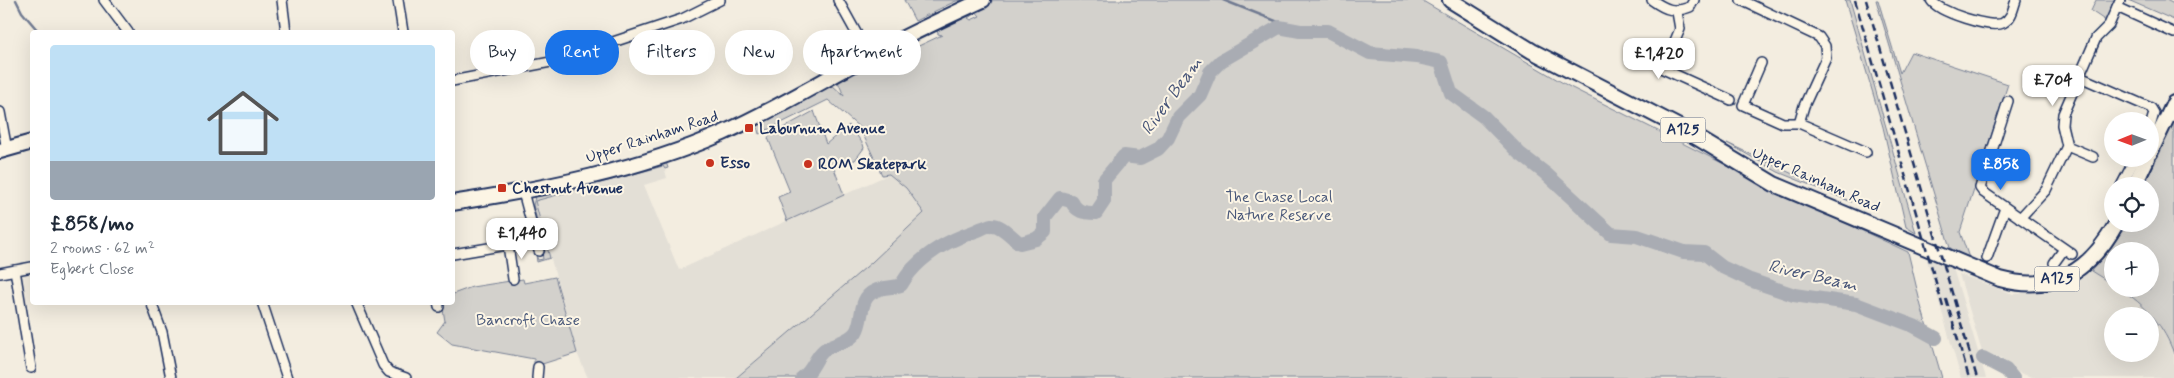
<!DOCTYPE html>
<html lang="en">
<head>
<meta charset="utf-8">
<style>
	:root { --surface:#fff; --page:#f2f2f3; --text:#1f2937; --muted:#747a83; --accent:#1a73e8 }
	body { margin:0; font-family:Mynerve,sans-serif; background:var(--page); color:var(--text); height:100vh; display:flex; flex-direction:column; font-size:19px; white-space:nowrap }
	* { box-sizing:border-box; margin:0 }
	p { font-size:16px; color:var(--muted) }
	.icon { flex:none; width:28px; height:28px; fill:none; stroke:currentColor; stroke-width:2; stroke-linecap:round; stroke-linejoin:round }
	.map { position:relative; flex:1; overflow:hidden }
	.drawer { position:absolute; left:30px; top:30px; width:425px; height:275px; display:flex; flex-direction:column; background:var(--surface); border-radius:5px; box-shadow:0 5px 20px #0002 }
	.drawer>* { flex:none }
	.top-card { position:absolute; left:470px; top:30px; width:475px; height:45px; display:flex; gap:10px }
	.needle { width:32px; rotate:269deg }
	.buttons { position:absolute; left:2104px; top:112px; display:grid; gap:10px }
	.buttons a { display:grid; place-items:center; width:55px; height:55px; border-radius:50%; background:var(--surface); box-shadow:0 5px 20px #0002; font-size:25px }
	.price { position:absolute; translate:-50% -42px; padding:0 11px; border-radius:10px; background:#fff; color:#222; font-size:16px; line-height:32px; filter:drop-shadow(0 1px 2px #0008) }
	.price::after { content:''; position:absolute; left:50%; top:30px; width:15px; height:11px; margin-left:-8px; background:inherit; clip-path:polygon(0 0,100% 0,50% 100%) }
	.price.on { background:var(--accent); color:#fff }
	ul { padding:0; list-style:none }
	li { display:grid; align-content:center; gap:10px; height:265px; padding:0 20px }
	li span { display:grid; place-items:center; height:155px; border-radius:5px; color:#555 }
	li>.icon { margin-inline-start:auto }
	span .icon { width:90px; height:90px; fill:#fffc; stroke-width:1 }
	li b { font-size:21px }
	.tag { padding:0 18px; border-radius:22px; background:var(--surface); box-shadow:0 5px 20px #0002; font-size:18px; line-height:45px }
	.tag.on { background:var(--accent); color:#fff }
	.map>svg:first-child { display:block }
</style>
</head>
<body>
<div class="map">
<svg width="2174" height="378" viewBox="0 0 2174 378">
	<rect width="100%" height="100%" fill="#f3ede0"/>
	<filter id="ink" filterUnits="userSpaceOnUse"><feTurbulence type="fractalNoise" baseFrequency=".02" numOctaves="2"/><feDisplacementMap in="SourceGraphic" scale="10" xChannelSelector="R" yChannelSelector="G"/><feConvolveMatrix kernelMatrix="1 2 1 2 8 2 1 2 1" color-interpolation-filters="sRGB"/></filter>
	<g filter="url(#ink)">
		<g fill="#e3dfd6" fill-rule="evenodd">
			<polygon points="664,166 667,178 644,185 679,270 894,172 926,216 736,378 588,378 577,353 535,201"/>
			<polygon points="1920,236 1947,248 1986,378 1961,378"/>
			<path d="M2091,271L2112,284V289H2120L2130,294L2153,316L2171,344L2174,354V378H2035L2017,372L2001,358L1982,352L1959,274L2013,294L2065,289ZM2112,316H2150V354H2112Z"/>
		</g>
		<g fill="#d3d1cc" stroke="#778095">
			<polygon points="904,0 963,0 956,1 933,12 933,15 927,15 915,21"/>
			<polygon points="994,0 1421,0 1570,87 1794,199 1908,252 1921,306 1942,378 736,378 872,262 924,213 906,188 889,174 882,175 860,128 828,100 759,134 756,122 831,84 844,96 836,77 849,74 886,52 893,58 942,35 938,34 937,30 949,20 973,11 974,14 968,18 971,20 980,16 974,9"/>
			<polygon points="1845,0 1850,0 1916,233 1906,227 1883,127"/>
			<polygon points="1876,0 1878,0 1900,73 1911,52 2008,84 1960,232 1969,258 1950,248"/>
			<polygon points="2096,0 2116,0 2106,21 2091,11"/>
			<polygon points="2128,0 2166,0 2174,4 2174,20"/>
			<polygon points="814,111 826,144 849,125 863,144 864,148 855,160 850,161 847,158 833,166 844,195 787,221 778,197 790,192 768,138 770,135"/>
			<path d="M2174,119V354C2165,327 2145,304 2120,289H2150V251H2112V284L2091,271L2110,249L2127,224H2150V186H2144Z"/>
			<polygon points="1727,143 1852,202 1778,172"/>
			<polygon points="666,162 668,168 665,169 663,166 535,201 550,258 537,262 536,255 538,260 543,259 542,253 545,252 533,205 535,197 559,193"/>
			<polygon points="555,277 577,353 539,365 534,364 534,359 452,344 437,332 445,321 442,304 452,302 453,294 472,287 523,279 524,283"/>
		</g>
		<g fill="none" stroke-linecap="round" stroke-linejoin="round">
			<g stroke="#707a91" stroke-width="2.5">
				<polyline points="16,0 22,12 39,32"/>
				<polyline points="1223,0 1296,29"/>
			</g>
			<g stroke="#a9acb3" stroke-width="14">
				<polyline points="1983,358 2006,370 2013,378"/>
				<path d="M802,378C813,371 814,359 823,351C832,342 848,344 856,332C864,319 858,298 875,291C882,287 893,288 901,285C917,257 944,242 973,232C979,230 986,226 991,225C1002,224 1012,238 1020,243L1036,239L1045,232V217L1060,198L1071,201C1077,212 1083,213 1096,213L1104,201V180L1124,156L1140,158L1158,149L1168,138L1178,117L1200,95L1210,72L1221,61L1279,27L1300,31H1328L1370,53L1417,57L1441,62L1451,93L1484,117L1519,153L1545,173L1611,234L1637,236L1684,252L1704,253L1722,267L1750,280L1794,295L1856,304L1914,326L1936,338"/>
			</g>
			<defs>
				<g id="minor">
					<polyline points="104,0 128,32"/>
					<polyline points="282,0 286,32"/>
					<polyline points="398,0 403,32"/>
					<polyline points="838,0 869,56"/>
					<path d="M1652,0C1666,10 1674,13 1690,7L1694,0"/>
					<polyline points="1741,0 1819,37 1825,46 1826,58 1804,106 1799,123 1866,152"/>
					<path d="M1931,0C1938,12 1991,29 2003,23C2012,18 2013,9 2016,0"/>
					<polyline points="2117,7 2174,33"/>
					<polyline points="1677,12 1680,29 1663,69 1731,100"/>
					<polyline points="1761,63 1743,105 1783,123 1799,123"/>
					<polyline points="2080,77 2151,108 2154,113 2150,127"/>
					<polyline points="452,81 556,61 682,19 720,0"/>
					<polyline points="2008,101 1980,188 1983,192 2072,254"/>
					<polyline points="0,112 7,150"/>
					<polyline points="2067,146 2093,157"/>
					<polyline points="2121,186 2135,159"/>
					<polyline points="2111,206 2112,204"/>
					<polyline points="2020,218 2046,190 2067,146 2062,125 2063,114 2096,38 2109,25 2120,0"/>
					<polyline points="536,240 539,251"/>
					<polyline points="508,245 513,279"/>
					<polyline points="453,254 536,240 523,192"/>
					<polyline points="1987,258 2005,208"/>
					<polyline points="2054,263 2064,249"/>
					<polyline points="15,270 31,368"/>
					<polyline points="0,273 32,267"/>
					<polyline points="151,302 162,332 171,378"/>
					<polyline points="262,302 287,378"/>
					<polyline points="356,302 383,365 389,372 406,378"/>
					<polyline points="438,302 439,307"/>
					<polyline points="537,378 538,367"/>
				</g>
				<g id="primary">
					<path d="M1450,0L1532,51L1681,128L1774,184L2000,279C2054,294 2090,271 2116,224"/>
					<polyline points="0,151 32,142"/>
					<polyline points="2150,153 2174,103"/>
					<polyline points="2134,186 2147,159"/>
					<path d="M452,203C542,189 640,170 723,133C773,111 820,82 867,57C905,36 944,18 983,0"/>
				</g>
			</defs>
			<use href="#minor" stroke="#1b2f5e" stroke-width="12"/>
			<use href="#primary" stroke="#1b2f5e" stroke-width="18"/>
			<use href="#minor" stroke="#fcf5e5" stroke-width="9"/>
			<use href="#primary" stroke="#fcf5e5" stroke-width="14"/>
			<g stroke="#1b2f5e" stroke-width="2.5" stroke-dasharray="8 4" stroke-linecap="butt">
				<polyline points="1855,0 1943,307"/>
				<polyline points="1866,0 1977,378"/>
				<polyline points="1946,299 1969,378"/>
			</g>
		</g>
	</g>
	<g fill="#c8321e" stroke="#fcf5e5" stroke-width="2">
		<rect x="744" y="123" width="10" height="10" rx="2.5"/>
		<circle cx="710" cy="163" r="5"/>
		<circle cx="808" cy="164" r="5"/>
		<rect x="497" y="183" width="10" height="10" rx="2.5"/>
	</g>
	<g text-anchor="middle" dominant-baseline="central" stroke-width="4" stroke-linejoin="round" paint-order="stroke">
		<g fill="#fcf5e5" stroke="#5e6a86" stroke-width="1">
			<rect x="1660.5" y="117.5" width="45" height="25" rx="4"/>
			<rect x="2034.5" y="266.5" width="45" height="25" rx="4"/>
		</g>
		<g font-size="15" font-weight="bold" fill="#1b2f5e">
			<text x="1683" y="130">A125</text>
			<text x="2057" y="279">A125</text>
		</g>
		<g font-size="16" font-weight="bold" fill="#1b2f5e" stroke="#fcf5e5" text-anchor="start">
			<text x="759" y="128">Laburnum Avenue</text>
			<text x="720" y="163">Esso</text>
			<text x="818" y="164">ROM Skatepark</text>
			<text x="512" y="188">Chestnut Avenue</text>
		</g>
		<g font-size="16" fill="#1b2f5e" stroke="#fcf5e5">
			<text transform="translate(652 137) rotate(-18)">Upper Rainham Road</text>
			<text transform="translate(1816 180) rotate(24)">Upper Rainham Road</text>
		</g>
		<g font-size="16" fill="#49587a" stroke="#fcf5e5">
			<text x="1279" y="197">The Chase Local<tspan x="1279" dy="18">Nature Reserve</tspan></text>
			<text x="528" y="320">Bancroft Chase</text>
		</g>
		<g font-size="18" font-style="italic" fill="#465478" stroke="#fcf5e5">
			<text transform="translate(1172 96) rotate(-54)">River Beam</text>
			<text transform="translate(1813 276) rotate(13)">River Beam</text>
		</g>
	</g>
</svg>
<div class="buttons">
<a><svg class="needle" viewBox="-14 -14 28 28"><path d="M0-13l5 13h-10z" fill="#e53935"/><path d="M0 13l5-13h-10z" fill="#747a83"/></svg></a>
<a><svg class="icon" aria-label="locate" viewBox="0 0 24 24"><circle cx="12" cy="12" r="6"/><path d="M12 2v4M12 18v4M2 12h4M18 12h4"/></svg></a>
<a>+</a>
<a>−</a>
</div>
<b class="price" style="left:1659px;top:80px">£1,420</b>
<b class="price" style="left:2053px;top:107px">£704</b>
<b class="price on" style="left:2001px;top:191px">£858</b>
<b class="price" style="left:522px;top:260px">£1,440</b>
<div class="top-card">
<a class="tag">Buy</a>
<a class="tag on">Rent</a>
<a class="tag">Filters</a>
<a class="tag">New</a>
<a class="tag">Apartment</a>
</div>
<section class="drawer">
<ul>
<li><span style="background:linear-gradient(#bfe0f5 75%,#9aa5b1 0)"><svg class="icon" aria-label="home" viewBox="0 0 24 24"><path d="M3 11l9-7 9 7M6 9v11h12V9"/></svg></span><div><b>£858/mo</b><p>2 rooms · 62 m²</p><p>Egbert Close</p></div></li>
</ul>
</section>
</div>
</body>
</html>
